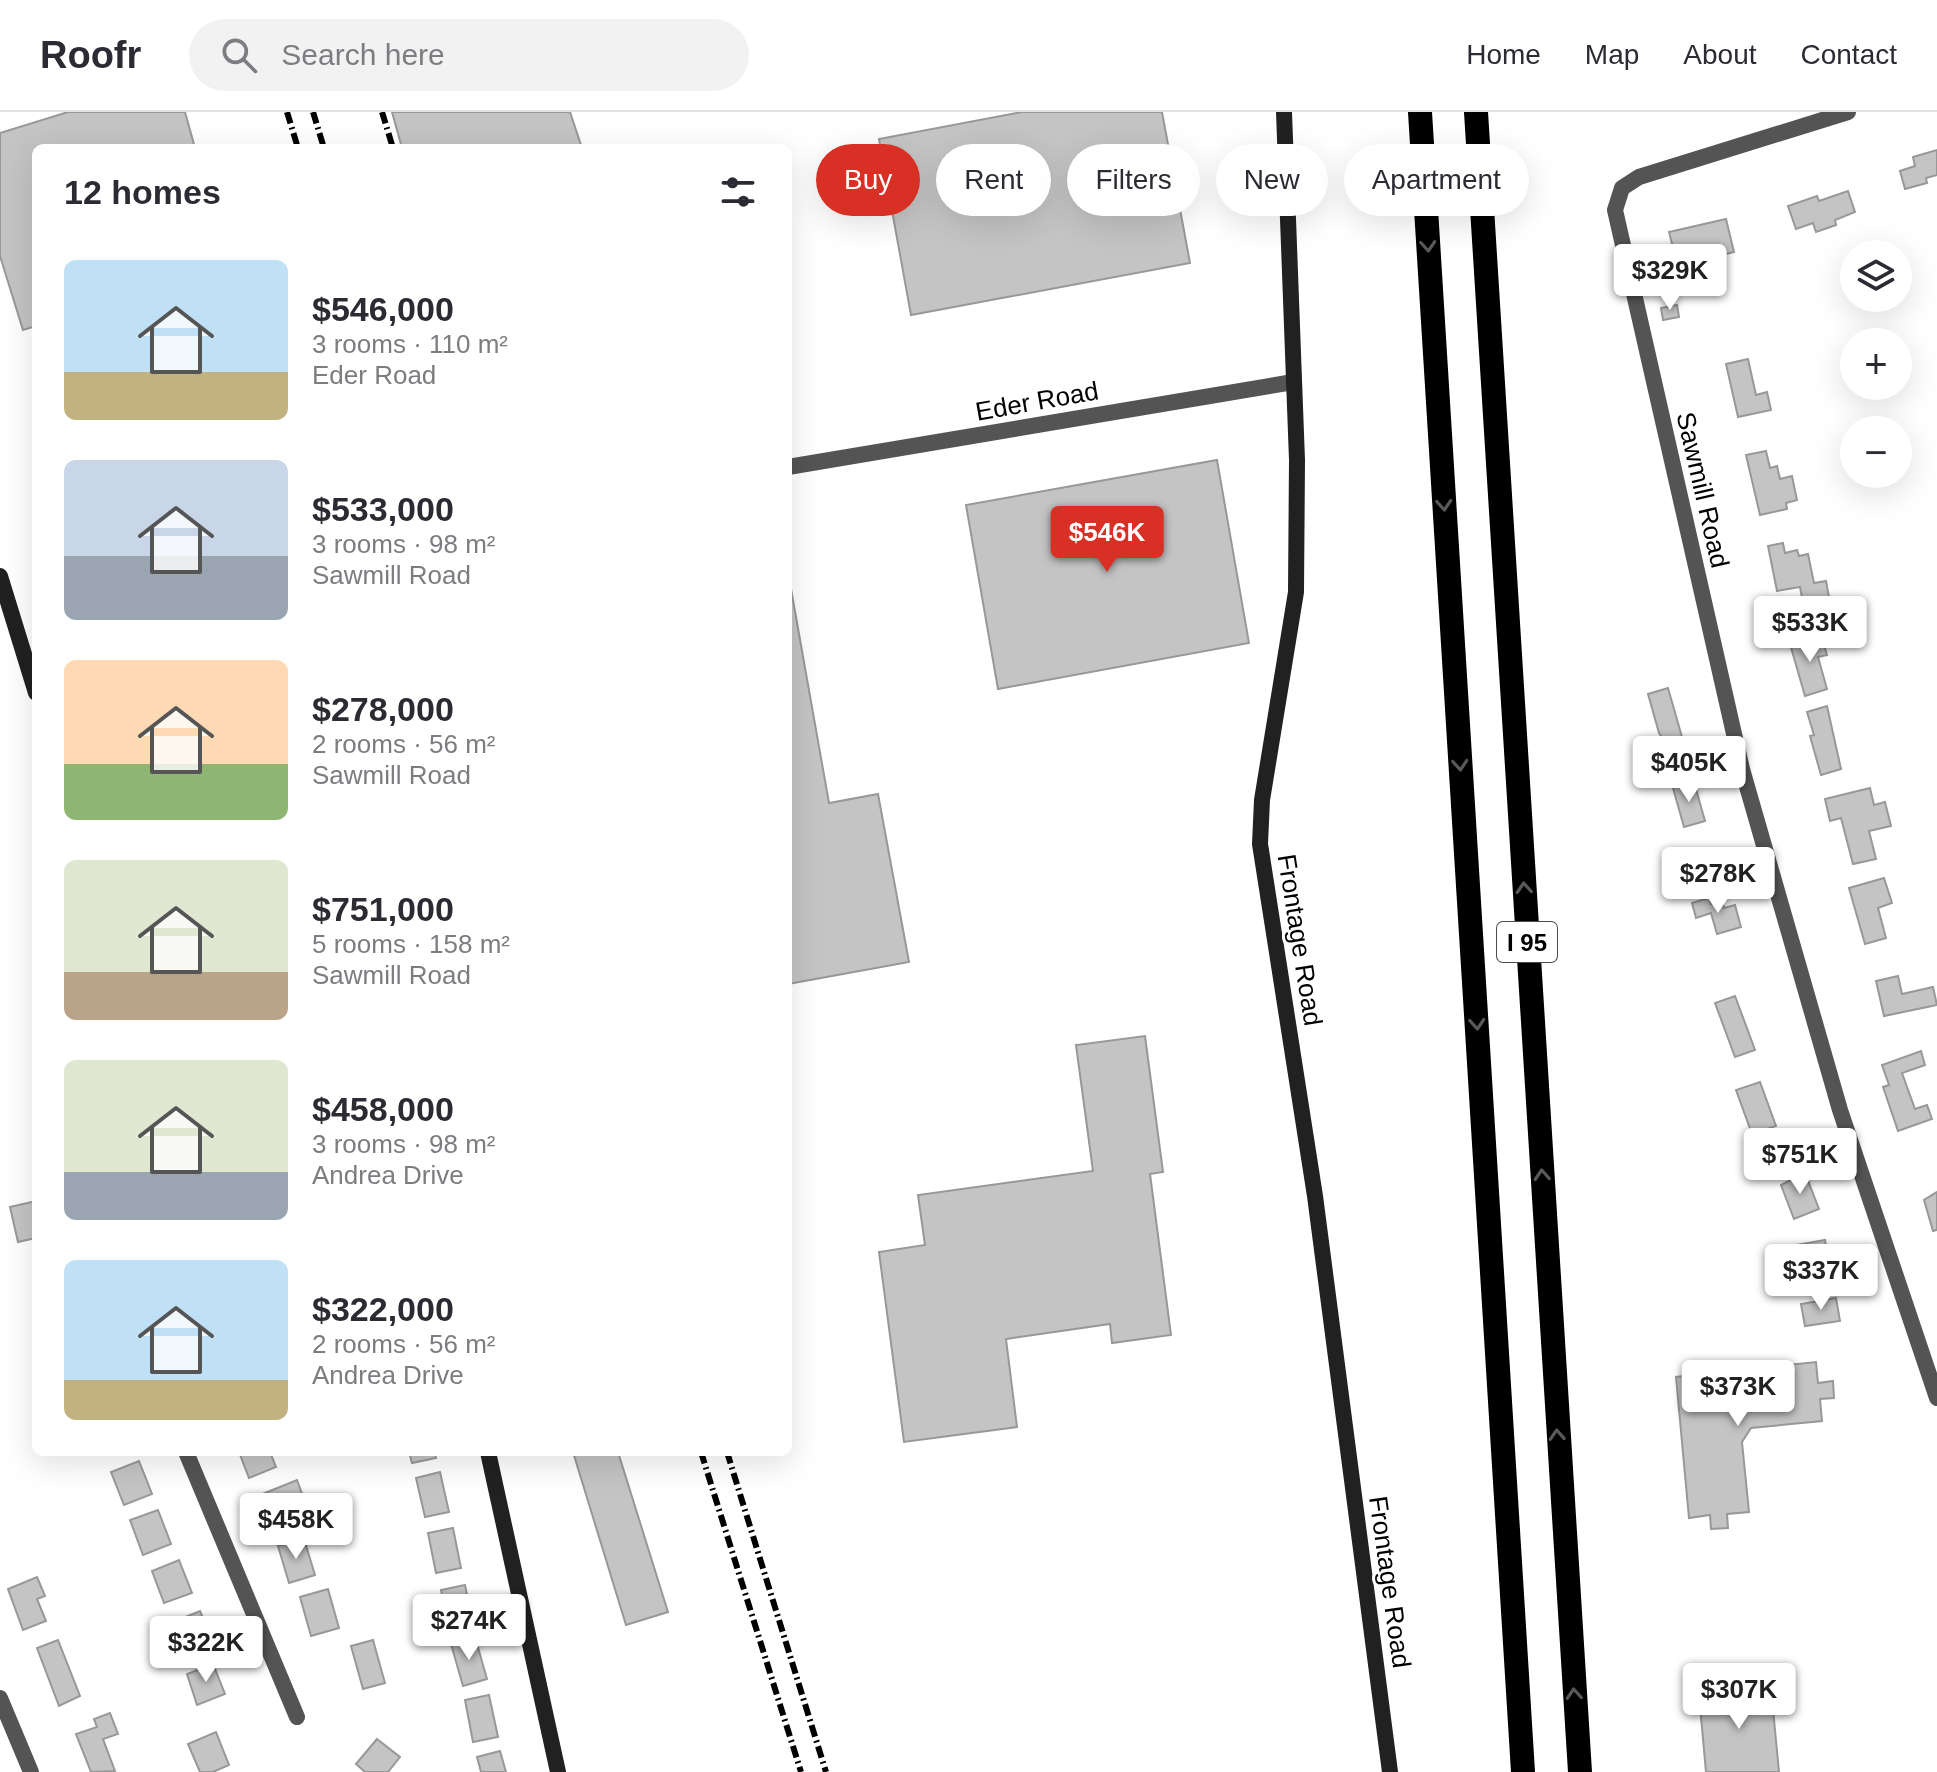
<!DOCTYPE html>
<html lang="en">
<head>
<meta charset="utf-8">
<style>
	:root { --surface:#fff; --page:#f2f2f3; --text:#2b2b33; --muted:#7c7c81; --line:#e1e1e2; --accent:#d93025 }
	body { margin:0; font-family:Helvetica,sans-serif; background:var(--page); color:var(--text); height:100vh; display:flex; flex-direction:column; font-size:30px; white-space:nowrap }
	* { box-sizing:border-box; margin:0 }
	p { font-size:26px; color:var(--muted) }
	.icon { flex:none; width:44px; height:44px; fill:none; stroke:currentColor; stroke-width:2; stroke-linecap:round; stroke-linejoin:round }
	.map { position:relative; flex:1; overflow:hidden }
	.sheet { position:absolute; left:32px; top:32px; width:760px; height:1312px; display:flex; flex-direction:column; background:var(--surface); border-radius:12px; box-shadow:0 8px 32px #0002 }
	.sheet>* { flex:none }
	.top-card { position:absolute; left:816px; top:32px; width:760px; height:72px; display:flex; gap:16px }
	.buttons { position:absolute; left:1840px; top:128px; display:grid; gap:16px }
	.buttons a { display:grid; place-items:center; width:72px; height:72px; border-radius:50%; background:var(--surface); box-shadow:0 8px 32px #0002; font-size:40px }
	.price { position:absolute; translate:-50% -68px; padding:0 18px; border-radius:8px; background:#fff; color:#222; font-size:26px; line-height:52px; filter:drop-shadow(0 2px 4px #0008) }
	.price::after { content:''; position:absolute; left:50%; top:48px; width:24px; height:18px; margin-left:-12px; background:inherit; clip-path:polygon(0 0,100% 0,50% 100%) }
	.price.on { background:var(--accent); color:#fff }
	ul { padding:0; list-style:none }
	li { display:flex; align-items:center; gap:24px; height:200px; padding:0 32px }
	li span { display:grid; place-items:center; flex:none; width:224px; height:160px; border-radius:12px; color:#555 }
	li>.icon { margin-inline-start:auto }
	span .icon { width:96px; height:96px; fill:#fffc; stroke-width:1 }
	li b { font-size:34px }
	h2 { display:flex; justify-content:space-between; align-items:center; height:96px; padding:0 32px; font-size:34px }
	.tag { padding:0 28px; border-radius:36px; background:var(--surface); box-shadow:0 8px 32px #0002; font-size:28px; line-height:72px }
	.tag.on { background:var(--accent); color:#fff }
	header { display:flex; align-items:center; gap:48px; box-sizing:border-box; height:112px; padding:0 40px; background:var(--surface); border-bottom:2px solid var(--line) }
	header strong { font-size:38px }
	nav { display:flex; gap:44px; margin-inline-start:auto; font-size:28px }
	.search { width:560px; height:72px; background:var(--page); display:flex; align-items:center; gap:20px; box-sizing:border-box; padding:0 28px; border-radius:44px; color:var(--muted); font-size:30px }
	.map>svg:first-child { display:block }
</style>
</head>
<body>
<header>
<strong>Roofr</strong>
<div class="search"><svg class="icon" aria-label="search" viewBox="0 0 24 24"><circle cx="10" cy="10" r="6"/><path d="M15 15l6 6"/></svg>Search here</div>
<nav><a>Home</a><a>Map</a><a>About</a><a>Contact</a></nav>
</header>
<div class="map">
<svg width="1937" height="1660" viewBox="0 0 1937 1660">
	<rect width="100%" height="100%" fill="#fff"/>
	<g fill="#c4c4c4" stroke="#989898" stroke-width="2">
		<polygon points="68,0 185,0 195,36 36,36 36,214 23,218 0,144 0,21"/>
		<polygon points="392,0 570,0 582,36 402,36"/>
		<polygon points="1022,0 1162,0 1190,151 911,203 879,27"/>
		<polygon points="1937,38 1937,63 1926,66 1927,71 1905,77 1900,59 1915,54 1913,45"/>
		<polygon points="1848,79 1855,100 1835,108 1836,113 1816,120 1813,111 1796,117 1788,94 1817,84 1819,89"/>
		<polygon points="1726,107 1734,140 1722,143 1721,136 1701,140 1705,154 1679,160 1669,120"/>
		<polygon points="1677,193 1679,205 1663,208 1661,196"/>
		<polygon points="1748,247 1756,283 1767,280 1771,298 1738,305 1726,252"/>
		<polygon points="1766,339 1770,356 1777,354 1780,367 1792,364 1797,388 1786,391 1787,397 1760,403 1746,343"/>
		<polygon points="1217,348 1249,531 998,577 966,393"/>
		<polygon points="1783,431 1785,441 1797,438 1799,444 1808,442 1814,471 1826,469 1830,491 1804,496 1800,475 1777,479 1768,434"/>
		<polygon points="788,460 829,691 878,682 909,850 788,872"/>
		<polygon points="1821,523 1827,543 1818,545 1827,577 1805,584 1790,532"/>
		<polygon points="1668,576 1684,632 1670,637 1667,625 1663,627 1659,621 1648,582"/>
		<polygon points="1827,594 1841,657 1821,663 1810,624 1814,623 1807,600"/>
		<polygon points="1694,670 1705,709 1684,715 1673,676"/>
		<polygon points="1870,676 1874,693 1885,690 1891,714 1869,719 1876,747 1853,752 1841,706 1830,709 1825,687"/>
		<polygon points="1884,766 1892,791 1878,796 1886,826 1865,832 1849,776"/>
		<polygon points="1709,786 1711,792 1722,789 1724,796 1735,793 1741,815 1717,822 1711,801 1696,806 1692,791"/>
		<polygon points="1898,864 1902,882 1933,875 1937,893 1884,904 1876,869"/>
		<polygon points="1735,884 1755,938 1735,945 1715,891"/>
		<polygon points="1145,924 1163,1060 1150,1062 1171,1223 1112,1231 1110,1212 1006,1227 1017,1315 904,1330 879,1140 925,1133 918,1083 1093,1059 1076,933"/>
		<polygon points="1921,939 1925,953 1902,961 1915,997 1927,993 1932,1007 1898,1019 1883,975 1889,973 1882,953"/>
		<polygon points="1760,970 1776,1014 1752,1022 1736,978"/>
		<polygon points="1805,1061 1819,1097 1794,1107 1781,1073"/>
		<polygon points="1937,1080 1937,1118 1933,1119 1924,1088"/>
		<polygon points="36,1089 36,1126 18,1130 10,1095"/>
		<polygon points="1825,1128 1831,1164 1801,1168 1798,1149 1782,1152 1779,1136"/>
		<polygon points="1836,1186 1840,1209 1805,1214 1801,1192"/>
		<polygon points="1816,1250 1818,1271 1833,1269 1834,1286 1820,1287 1822,1309 1751,1316 1742,1330 1749,1400 1727,1402 1728,1416 1711,1417 1710,1403 1689,1406 1676,1265"/>
		<polygon points="239,1340 270,1340 276,1355 249,1366"/>
		<polygon points="409,1340 435,1340 436,1346 412,1351"/>
		<polygon points="573,1340 618,1340 668,1500 626,1513"/>
		<polygon points="139,1349 152,1382 124,1393 111,1360"/>
		<polygon points="440,1360 449,1400 425,1405 416,1366"/>
		<polygon points="297,1368 311,1406 285,1416 276,1391 260,1397 255,1385"/>
		<polygon points="158,1398 171,1432 143,1443 130,1408"/>
		<polygon points="453,1416 461,1456 436,1461 428,1421"/>
		<polygon points="304,1427 315,1463 289,1471 278,1434"/>
		<polygon points="179,1448 192,1481 164,1491 152,1459"/>
		<polygon points="37,1465 45,1484 37,1487 46,1509 23,1518 8,1477"/>
		<polygon points="465,1473 473,1512 449,1517 441,1478"/>
		<polygon points="328,1477 339,1516 311,1524 300,1485"/>
		<polygon points="200,1499 213,1530 186,1540 173,1510"/>
		<polygon points="475,1525 487,1567 463,1574 451,1532"/>
		<polygon points="58,1528 80,1584 59,1594 37,1536"/>
		<polygon points="373,1528 385,1571 363,1577 351,1534"/>
		<polygon points="213,1552 225,1582 197,1593 187,1562"/>
		<polygon points="1738,1568 1739,1579 1771,1576 1779,1660 1706,1660 1699,1583 1730,1580 1729,1569"/>
		<polygon points="489,1583 498,1625 473,1630 465,1588"/>
		<polygon points="110,1601 118,1622 103,1627 115,1659 91,1660 76,1622 97,1615 94,1607"/>
		<polygon points="216,1620 229,1653 213,1660 200,1660 188,1632"/>
		<polygon points="377,1627 400,1645 388,1660 365,1660 356,1652"/>
		<polygon points="500,1639 506,1660 481,1660 477,1645"/>
	</g>
	<g fill="none" stroke-linecap="round" stroke-linejoin="round">
		<g stroke="#545454" stroke-width="16">
			<polyline points="1848,0 1639,65 1622,76 1615,98 1742,657 1840,998 1937,1286"/>
			<polyline points="788,355 1293,270"/>
			<polyline points="186,1340 297,1605"/>
			<polyline points="0,1586 31,1660"/>
		</g>
		<g stroke="#212121" stroke-width="16">
			<polyline points="1284,0 1297,348 1296,480 1262,688 1260,732 1315,1084 1390,1660"/>
			<polyline points="0,464 36,581"/>
			<polyline points="488,1340 558,1660"/>
		</g>
		<g stroke="#000" stroke-width="24">
			<polyline points="1420,0 1523,1660"/>
			<polyline points="1476,0 1580,1660"/>
		</g>
		<g stroke="#000" stroke-width="6" stroke-dasharray="12 4 2 4" stroke-linecap="butt">
			<polyline points="287,0 298,36"/>
			<polyline points="313,0 324,36"/>
			<polyline points="382,0 393,36"/>
			<polyline points="701,1340 801,1660"/>
			<polyline points="727,1340 826,1660"/>
		</g>
	</g>
	<defs><path id="oneway-chevron" d="M-2-3.5L2.5 0L-2 3.5" fill="none" stroke-width="1.6" stroke-linecap="round" stroke-linejoin="round" transform="scale(2)"/></defs>
	<g stroke="#595959">
		<use href="#oneway-chevron" transform="translate(1428 134) rotate(86)"/>
		<use href="#oneway-chevron" transform="translate(1444 393) rotate(86)"/>
		<use href="#oneway-chevron" transform="translate(1460 653) rotate(86)"/>
		<use href="#oneway-chevron" transform="translate(1524 776) rotate(-94)"/>
		<use href="#oneway-chevron" transform="translate(1477 912) rotate(86)"/>
		<use href="#oneway-chevron" transform="translate(1542 1063) rotate(-94)"/>
		<use href="#oneway-chevron" transform="translate(1557 1323) rotate(-93)"/>
		<use href="#oneway-chevron" transform="translate(1574 1582) rotate(-94)"/>
	</g>
	<g text-anchor="middle" dominant-baseline="central" stroke-width="6" stroke-linejoin="round" paint-order="stroke">
		<rect fill="#fff" stroke="#4c4c4c" stroke-width="2" x="1497" y="810" width="60" height="40" rx="6"/>
		<g font-size="24" font-weight="bold" fill="#000">
			<text x="1527" y="830">I 95</text>
		</g>
		<g font-size="26" fill="#000" stroke="#fff">
			<text transform="translate(1037 289) rotate(-10)">Eder Road</text>
			<text transform="translate(1703 378) rotate(77)">Sawmill Road</text>
			<text transform="translate(1300 828) rotate(81)">Frontage Road</text>
			<text transform="translate(1390 1470) rotate(82)">Frontage Road</text>
		</g>
	</g>
</svg>
<div class="buttons">
<a><svg class="icon" aria-label="layers" viewBox="0 0 24 24"><path d="M12 4l9 5-9 5-9-5zM3 14l9 5 9-5"/></svg></a>
<a>+</a>
<a>−</a>
</div>
<b class="price" style="left:1670px;top:200px">$329K</b>
<b class="price on" style="left:1107px;top:462px">$546K</b>
<b class="price" style="left:1810px;top:552px">$533K</b>
<b class="price" style="left:1689px;top:692px">$405K</b>
<b class="price" style="left:1718px;top:803px">$278K</b>
<b class="price" style="left:1800px;top:1084px">$751K</b>
<b class="price" style="left:1821px;top:1200px">$337K</b>
<b class="price" style="left:1738px;top:1316px">$373K</b>
<b class="price" style="left:296px;top:1449px">$458K</b>
<b class="price" style="left:469px;top:1550px">$274K</b>
<b class="price" style="left:206px;top:1572px">$322K</b>
<b class="price" style="left:1739px;top:1619px">$307K</b>
<div class="top-card">
<a class="tag on">Buy</a>
<a class="tag">Rent</a>
<a class="tag">Filters</a>
<a class="tag">New</a>
<a class="tag">Apartment</a>
</div>
<section class="sheet">
<h2>12 homes<svg class="icon" aria-label="filters" viewBox="0 0 24 24"><path d="M4 7h16M4 17h16"/><circle cx="9" cy="7" r="2"/><circle cx="15" cy="17" r="2"/></svg></h2>
<ul>
<li><span style="background:linear-gradient(#bfe0f5 70%,#c2b280 0)"><svg class="icon" aria-label="home" viewBox="0 0 24 24"><path d="M3 11l9-7 9 7M6 9v11h12V9"/></svg></span><div><b>$546,000</b><p>3 rooms · 110 m²</p><p>Eder Road</p></div></li>
<li><span style="background:linear-gradient(#c9d6e8 60%,#9aa5b1 0)"><svg class="icon" aria-label="home" viewBox="0 0 24 24"><path d="M3 11l9-7 9 7M6 9v11h12V9"/></svg></span><div><b>$533,000</b><p>3 rooms · 98 m²</p><p>Sawmill Road</p></div></li>
<li><span style="background:linear-gradient(#ffd9b3 65%,#8fb573 0)"><svg class="icon" aria-label="home" viewBox="0 0 24 24"><path d="M3 11l9-7 9 7M6 9v11h12V9"/></svg></span><div><b>$278,000</b><p>2 rooms · 56 m²</p><p>Sawmill Road</p></div></li>
<li><span style="background:linear-gradient(#dfe7d0 70%,#b9a48a 0)"><svg class="icon" aria-label="home" viewBox="0 0 24 24"><path d="M3 11l9-7 9 7M6 9v11h12V9"/></svg></span><div><b>$751,000</b><p>5 rooms · 158 m²</p><p>Sawmill Road</p></div></li>
<li><span style="background:linear-gradient(#dfe7d0 70%,#9aa5b1 0)"><svg class="icon" aria-label="home" viewBox="0 0 24 24"><path d="M3 11l9-7 9 7M6 9v11h12V9"/></svg></span><div><b>$458,000</b><p>3 rooms · 98 m²</p><p>Andrea Drive</p></div></li>
<li><span style="background:linear-gradient(#bfe0f5 75%,#c2b280 0)"><svg class="icon" aria-label="home" viewBox="0 0 24 24"><path d="M3 11l9-7 9 7M6 9v11h12V9"/></svg></span><div><b>$322,000</b><p>2 rooms · 56 m²</p><p>Andrea Drive</p></div></li>
</ul>
</section>
</div>
</body>
</html>
